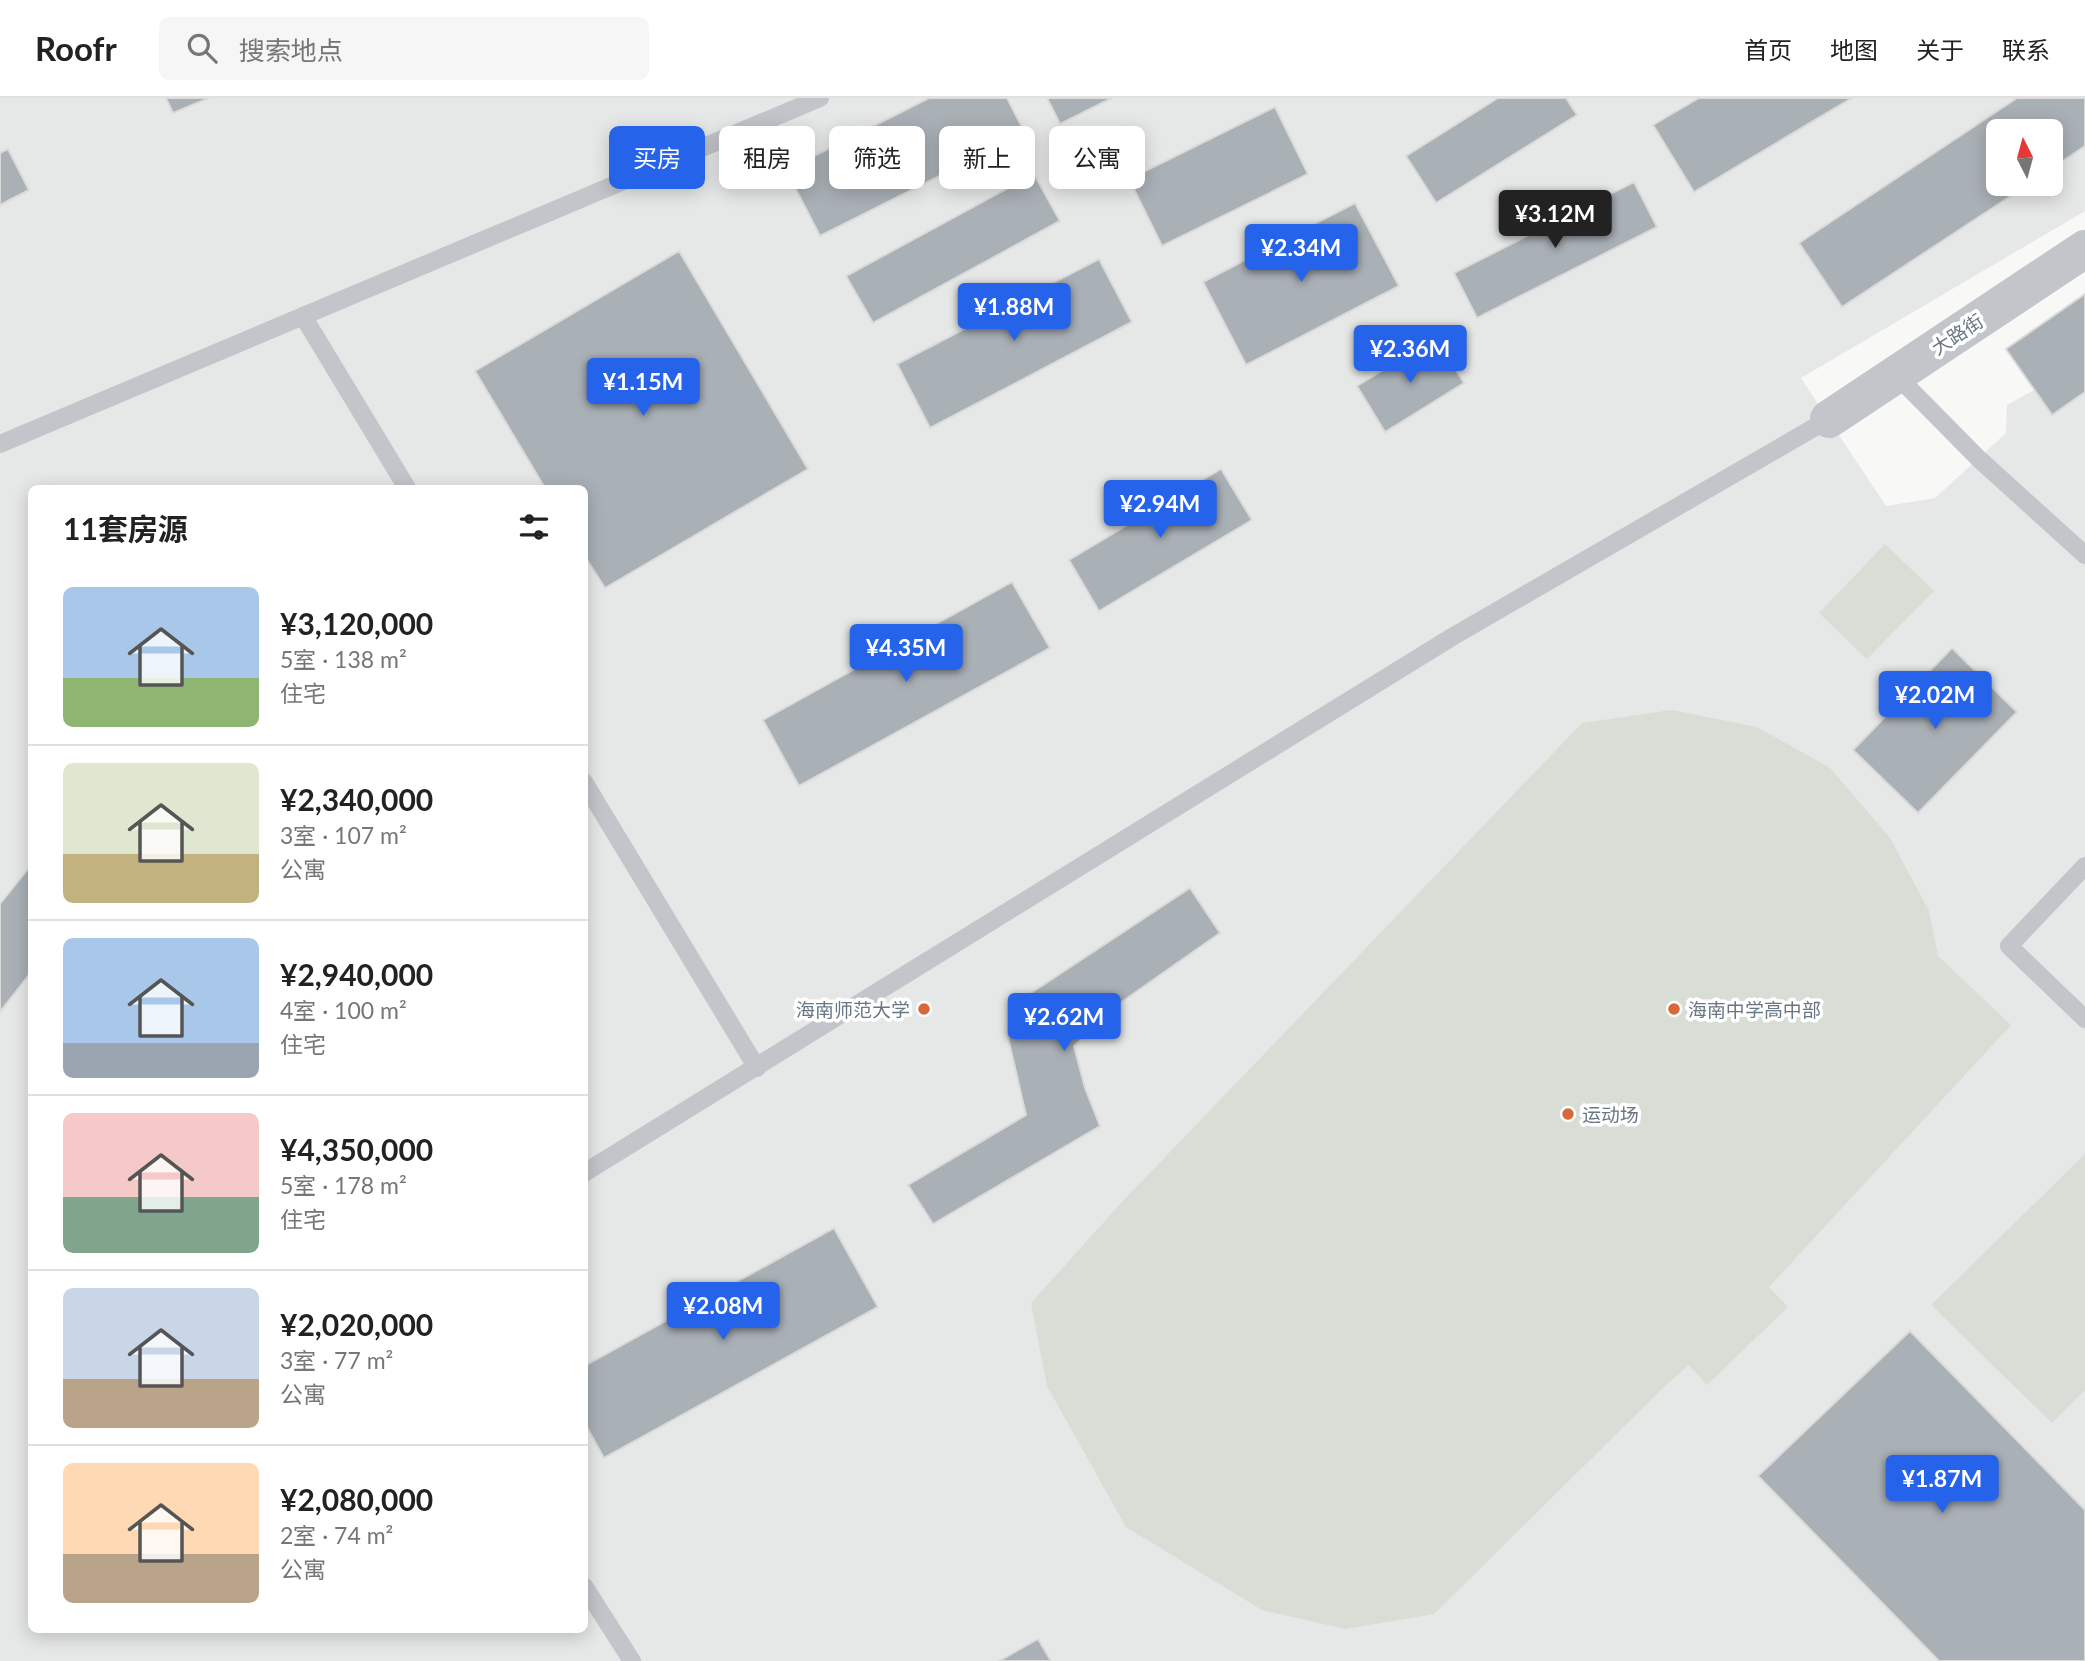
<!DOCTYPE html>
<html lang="zh">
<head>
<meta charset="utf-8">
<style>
	:root { --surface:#fff; --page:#f6f6f6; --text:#222; --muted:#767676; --line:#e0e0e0; --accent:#2563eb }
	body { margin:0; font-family:Lato,"Noto Sans SC",sans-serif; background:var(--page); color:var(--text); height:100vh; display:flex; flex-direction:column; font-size:26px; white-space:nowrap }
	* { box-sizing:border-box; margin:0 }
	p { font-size:23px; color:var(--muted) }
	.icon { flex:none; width:38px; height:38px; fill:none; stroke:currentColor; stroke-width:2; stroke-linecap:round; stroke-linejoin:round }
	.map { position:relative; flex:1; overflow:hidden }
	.panel { position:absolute; left:28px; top:387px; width:560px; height:1148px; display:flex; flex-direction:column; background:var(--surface); border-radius:10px; box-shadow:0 4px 18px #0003 }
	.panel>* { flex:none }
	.guide { position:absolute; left:609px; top:28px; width:665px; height:63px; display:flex; gap:14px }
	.needle { width:46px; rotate:354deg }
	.fabs { position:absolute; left:1986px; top:21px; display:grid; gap:14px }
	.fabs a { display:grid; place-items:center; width:77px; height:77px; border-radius:10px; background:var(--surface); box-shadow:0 4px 18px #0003; font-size:35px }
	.price { position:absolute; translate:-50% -60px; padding:0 16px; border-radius:7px; background:var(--accent); color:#fff; font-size:23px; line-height:46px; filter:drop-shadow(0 2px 4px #0008) }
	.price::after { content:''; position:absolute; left:50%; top:42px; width:21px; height:16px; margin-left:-10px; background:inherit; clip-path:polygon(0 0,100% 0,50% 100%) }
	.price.selected { background:#222; color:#fff }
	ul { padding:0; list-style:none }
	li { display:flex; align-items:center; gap:21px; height:175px; padding:0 35px }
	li+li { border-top:2px solid var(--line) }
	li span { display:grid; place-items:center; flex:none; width:196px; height:140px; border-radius:10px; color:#555 }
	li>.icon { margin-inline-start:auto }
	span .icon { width:84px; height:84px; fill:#fffc; stroke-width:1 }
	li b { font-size:30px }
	h2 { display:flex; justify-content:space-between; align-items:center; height:84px; padding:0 35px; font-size:30px }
	.pill { padding:0 24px; border-radius:10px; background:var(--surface); box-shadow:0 4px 18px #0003; font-size:24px; line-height:63px }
	.pill.selected { background:var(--accent); color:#fff }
	header { display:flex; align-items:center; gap:42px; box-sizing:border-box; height:98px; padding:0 35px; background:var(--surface); border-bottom:2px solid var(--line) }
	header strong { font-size:33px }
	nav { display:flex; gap:38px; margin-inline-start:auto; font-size:24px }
	.search { width:490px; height:63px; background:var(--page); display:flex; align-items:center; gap:18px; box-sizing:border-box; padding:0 24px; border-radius:10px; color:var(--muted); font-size:26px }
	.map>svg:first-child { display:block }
</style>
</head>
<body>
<header>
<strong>Roofr</strong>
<div class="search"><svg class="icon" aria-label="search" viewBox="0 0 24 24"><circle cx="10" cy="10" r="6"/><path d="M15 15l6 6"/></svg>搜索地点</div>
<nav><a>首页</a><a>地图</a><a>关于</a><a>联系</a></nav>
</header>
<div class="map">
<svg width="2085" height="1563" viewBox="0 0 2085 1563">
	<rect width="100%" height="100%" fill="#f8f8f6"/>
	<path fill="#e6e7e7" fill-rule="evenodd" d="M0,0H2085V113L1801,280L1886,408L1935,400L2006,335L2007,307L2085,264V1563H0ZM1998,33H2051V86H1998ZM32,390H584V1531H32Z"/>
	<g fill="#d8ddd5">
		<polygon points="1885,446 1934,493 1867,561 1819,515"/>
		<polygon points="1672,612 1757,629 1830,670 1890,740 1929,813 1938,858 2011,927 1769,1189 1788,1209 1707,1287 1689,1267 1667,1286 1434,1516 1345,1531 1262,1512 1126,1429 1047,1288 1031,1205 1122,1104 1582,625"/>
		<polygon points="2085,1056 2085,1292 2052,1325 1931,1207"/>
	</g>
	<g fill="#a9b0b6" stroke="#dadad8" stroke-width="2">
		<polygon points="166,0 209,0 173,15"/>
		<polygon points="929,0 1007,0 1025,35 820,138 786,72"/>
		<polygon points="1047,0 1112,0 1060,26"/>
		<polygon points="1498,0 1566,0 1577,17 1436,105 1406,58"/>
		<polygon points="1699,0 1852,0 1694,94 1653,27"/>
		<polygon points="2017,0 2085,0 2085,48 2051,71 2051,33 1998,33 1998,86 2029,86 1842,209 1799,145"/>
		<polygon points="1275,9 1308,76 1162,148 1129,81"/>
		<polygon points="8,51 29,92 0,107 0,55"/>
		<polygon points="1034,76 1060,123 873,225 846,178"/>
		<polygon points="1634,84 1657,129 1477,220 1454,175"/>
		<polygon points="1355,105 1399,188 1246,267 1203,184"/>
		<polygon points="679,153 808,371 605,490 584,457 584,390 545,390 475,273"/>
		<polygon points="1099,161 1132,224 930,330 897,266"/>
		<polygon points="2085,196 2085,294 2052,317 2006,251"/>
		<polygon points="1436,240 1464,285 1385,334 1357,288"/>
		<polygon points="1221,371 1252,422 1099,513 1069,462"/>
		<polygon points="1012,484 1050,550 799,688 763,622"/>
		<polygon points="1952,550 2017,614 1918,715 1853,652"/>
		<polygon points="32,766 32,873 0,914 0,806"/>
		<polygon points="1190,790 1220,835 1123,903 1074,948 1085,990 1100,1028 933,1126 908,1087 1026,1017 1007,935 1025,899"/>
		<polygon points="834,1130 878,1209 604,1360 584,1324 584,1268"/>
		<polygon points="1910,1233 2085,1412 2085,1563 1939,1563 1758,1378"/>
		<polygon points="1038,1541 1051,1563 999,1563"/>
	</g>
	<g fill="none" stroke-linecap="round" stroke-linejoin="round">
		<g stroke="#c2c5c9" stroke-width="18">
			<polyline points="303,218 407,390"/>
			<polyline points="1895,276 1979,361 2085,457"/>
			<polyline points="0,346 820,0"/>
			<polyline points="584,684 757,970"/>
			<polyline points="2085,768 2009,848 2085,921"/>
			<polyline points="584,1075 1452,539 1829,321"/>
			<polyline points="584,1488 632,1563"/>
		</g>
		<polyline stroke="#c2c5c9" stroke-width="38" points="1829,321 2085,151"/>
	</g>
	<g fill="#d76837" stroke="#fff" stroke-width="2.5">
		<circle cx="924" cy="911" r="7"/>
		<circle cx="1674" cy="911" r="7"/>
		<circle cx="1568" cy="1016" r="7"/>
	</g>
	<g text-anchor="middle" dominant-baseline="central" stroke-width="7" stroke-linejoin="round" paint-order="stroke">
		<g font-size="19" fill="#697785" stroke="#fff">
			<text transform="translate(1957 236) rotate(-33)">大路街</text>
		</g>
		<g font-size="19" fill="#697785" stroke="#fff" text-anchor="start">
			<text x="910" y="911" text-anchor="end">海南师范大学</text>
			<text x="1688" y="911">海南中学高中部</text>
			<text x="1582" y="1016">运动场</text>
		</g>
	</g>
</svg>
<div class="fabs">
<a><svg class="needle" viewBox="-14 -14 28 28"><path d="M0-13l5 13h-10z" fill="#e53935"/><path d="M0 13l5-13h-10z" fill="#767676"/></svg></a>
</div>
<b class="price selected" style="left:1555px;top:152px">¥3.12M</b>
<b class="price" style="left:1301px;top:186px">¥2.34M</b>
<b class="price" style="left:1014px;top:245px">¥1.88M</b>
<b class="price" style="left:1410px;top:287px">¥2.36M</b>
<b class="price" style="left:643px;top:320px">¥1.15M</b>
<b class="price" style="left:1160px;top:442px">¥2.94M</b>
<b class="price" style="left:906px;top:586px">¥4.35M</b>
<b class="price" style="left:1935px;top:633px">¥2.02M</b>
<b class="price" style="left:1064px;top:955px">¥2.62M</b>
<b class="price" style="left:723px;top:1244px">¥2.08M</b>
<b class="price" style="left:1942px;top:1417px">¥1.87M</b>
<div class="guide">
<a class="pill selected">买房</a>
<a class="pill">租房</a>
<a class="pill">筛选</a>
<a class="pill">新上</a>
<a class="pill">公寓</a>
</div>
<section class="panel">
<h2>11套房源<svg class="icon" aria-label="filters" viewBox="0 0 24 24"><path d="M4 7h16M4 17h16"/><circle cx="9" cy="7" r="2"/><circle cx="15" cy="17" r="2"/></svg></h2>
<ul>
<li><span style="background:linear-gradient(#a9c7e8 65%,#8fb573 0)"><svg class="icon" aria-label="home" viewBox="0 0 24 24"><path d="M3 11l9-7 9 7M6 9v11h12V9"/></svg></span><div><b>¥3,120,000</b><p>5室 · 138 m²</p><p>住宅</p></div></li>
<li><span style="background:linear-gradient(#dfe7d0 65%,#c2b280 0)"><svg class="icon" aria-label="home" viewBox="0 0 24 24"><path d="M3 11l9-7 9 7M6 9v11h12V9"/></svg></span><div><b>¥2,340,000</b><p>3室 · 107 m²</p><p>公寓</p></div></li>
<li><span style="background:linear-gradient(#a9c7e8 75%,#9aa5b1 0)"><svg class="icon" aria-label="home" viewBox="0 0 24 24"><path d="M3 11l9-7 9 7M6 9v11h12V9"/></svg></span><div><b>¥2,940,000</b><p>4室 · 100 m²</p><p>住宅</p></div></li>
<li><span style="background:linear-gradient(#f6c9c9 60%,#7fa58c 0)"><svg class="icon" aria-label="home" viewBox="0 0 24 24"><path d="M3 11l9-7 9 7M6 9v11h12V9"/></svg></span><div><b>¥4,350,000</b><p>5室 · 178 m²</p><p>住宅</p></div></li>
<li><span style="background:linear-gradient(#c9d6e8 65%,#b9a48a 0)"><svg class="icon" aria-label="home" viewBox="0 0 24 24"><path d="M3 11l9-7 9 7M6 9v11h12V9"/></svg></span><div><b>¥2,020,000</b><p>3室 · 77 m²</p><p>公寓</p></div></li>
<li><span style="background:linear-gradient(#ffd9b3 65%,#b9a48a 0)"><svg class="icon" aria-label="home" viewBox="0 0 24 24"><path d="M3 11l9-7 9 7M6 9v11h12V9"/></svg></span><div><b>¥2,080,000</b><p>2室 · 74 m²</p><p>公寓</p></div></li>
</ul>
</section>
</div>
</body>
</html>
